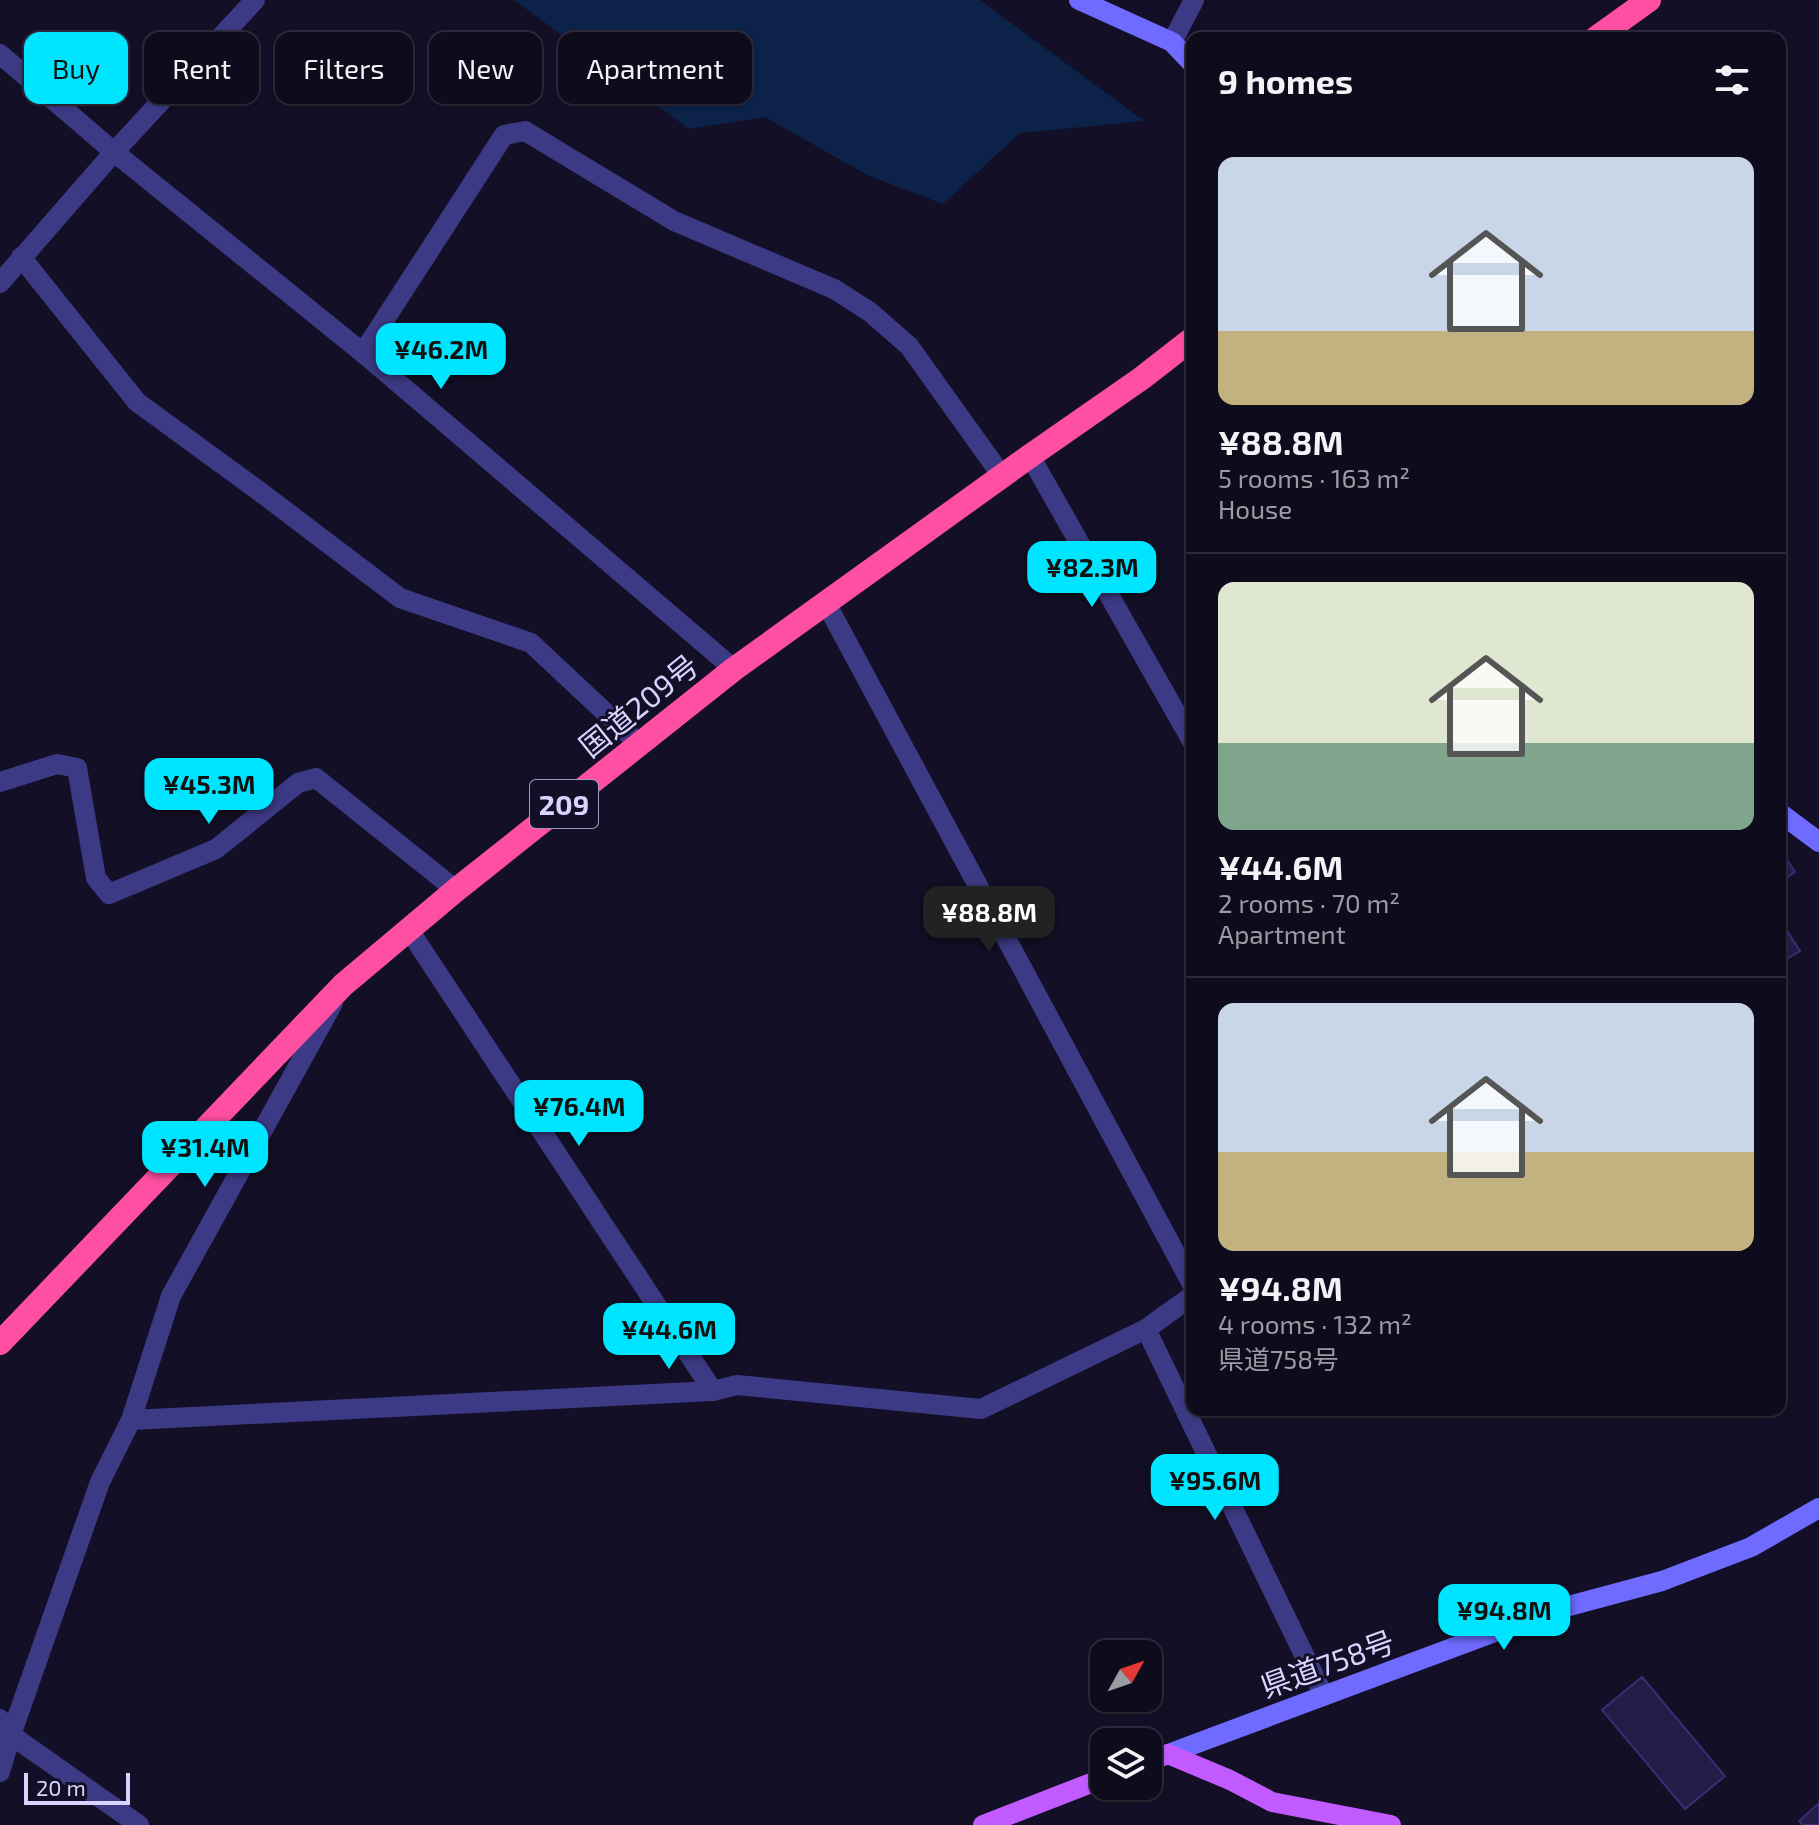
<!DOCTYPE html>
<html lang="en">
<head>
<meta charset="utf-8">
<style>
	:root { --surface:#0e0b1c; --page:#171425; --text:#f1f3f6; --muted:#9b9ba3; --line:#2e2b3b; --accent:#00e5ff }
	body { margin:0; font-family:"Exo 2","Noto Sans JP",sans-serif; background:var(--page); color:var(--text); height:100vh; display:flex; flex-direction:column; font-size:30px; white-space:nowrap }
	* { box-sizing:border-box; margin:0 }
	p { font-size:26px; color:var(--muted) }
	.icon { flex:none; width:44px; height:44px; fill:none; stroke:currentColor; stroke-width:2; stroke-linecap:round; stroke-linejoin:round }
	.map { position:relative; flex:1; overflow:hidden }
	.drawer { position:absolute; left:1186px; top:32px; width:600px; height:1384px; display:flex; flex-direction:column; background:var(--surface); border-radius:16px; box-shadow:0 2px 6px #0004,0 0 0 2px var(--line) }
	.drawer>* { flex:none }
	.top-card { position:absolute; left:24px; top:32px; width:760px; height:72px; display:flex; gap:16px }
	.needle { width:52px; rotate:50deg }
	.controls { position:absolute; left:1090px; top:1640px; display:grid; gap:16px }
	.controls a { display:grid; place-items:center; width:72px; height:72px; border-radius:16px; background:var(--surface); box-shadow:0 2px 6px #0004,0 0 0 2px var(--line); font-size:40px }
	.scale { position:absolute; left:24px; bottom:20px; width:106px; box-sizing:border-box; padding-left:8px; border:4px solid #d9d4ff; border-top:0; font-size:22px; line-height:28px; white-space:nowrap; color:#d9d4ff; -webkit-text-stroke:6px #130f26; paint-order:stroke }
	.price { position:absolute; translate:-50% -68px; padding:0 18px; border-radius:16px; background:var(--accent); color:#111; font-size:26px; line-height:52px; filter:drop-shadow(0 2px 4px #0008) }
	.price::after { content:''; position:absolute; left:50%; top:48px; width:24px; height:18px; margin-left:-12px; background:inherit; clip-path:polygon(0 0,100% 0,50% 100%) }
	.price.active { background:#222; color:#fff }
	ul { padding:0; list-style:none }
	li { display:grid; align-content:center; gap:16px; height:424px; padding:0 32px }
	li+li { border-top:2px solid var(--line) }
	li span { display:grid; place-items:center; height:248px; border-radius:16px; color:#555 }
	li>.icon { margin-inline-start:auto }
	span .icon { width:144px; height:144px; fill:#fffc; stroke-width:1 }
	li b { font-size:34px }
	h2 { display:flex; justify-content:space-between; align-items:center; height:96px; padding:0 32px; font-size:34px }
	.chip { padding:0 28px; border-radius:16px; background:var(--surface); box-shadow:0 2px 6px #0004,0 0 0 2px var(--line); font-size:28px; line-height:72px }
	.chip.active { background:var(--accent); color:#111 }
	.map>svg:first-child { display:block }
</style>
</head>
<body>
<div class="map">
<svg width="1819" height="1825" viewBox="0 0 1819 1825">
	<rect width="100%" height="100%" fill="#130f26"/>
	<polygon fill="#0c2248" points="514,0 980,0 1144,121 1020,133 943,204 867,175 765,117 689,129"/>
	<g fill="#241b47" stroke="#3b2d73" stroke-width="2">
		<polygon points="1780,849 1795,872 1780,882"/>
		<polygon points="1780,920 1800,951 1780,963"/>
		<polygon points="1642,1677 1725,1776 1685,1809 1602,1710"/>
		<polygon points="1819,1803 1819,1825 1803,1825 1799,1821"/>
	</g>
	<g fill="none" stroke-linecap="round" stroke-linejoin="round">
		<g stroke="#3d3a85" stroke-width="20">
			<polyline points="21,257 137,402 267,497 400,598 531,643 640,745"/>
			<polyline points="363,353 504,135 525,131 674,221 834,289 870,312 909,346 1002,476"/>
		</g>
		<g stroke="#3d3a85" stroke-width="20">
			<polyline points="1172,42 1194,0"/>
			<polyline points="0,54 114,152 363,353 734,669"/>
			<polyline points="0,283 114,152 255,0"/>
			<polyline points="1030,456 1192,741"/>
			<polyline points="826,603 1192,1284"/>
			<polyline points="0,782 57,764 77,768 96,878 109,894 216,849 298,783 316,778 456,890"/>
			<polyline points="409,930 713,1391"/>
			<polyline points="1146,1329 1324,1696"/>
			<polyline points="131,1420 713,1391 737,1385 981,1409 1146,1329 1192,1296"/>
			<polyline points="0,1719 11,1735 139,1825"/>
			<polyline points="0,1772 11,1735 100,1482 131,1420 171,1296 333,1003"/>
		</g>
		<g stroke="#6f6bff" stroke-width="20">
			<polyline points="1079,0 1172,42 1192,63"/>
			<polyline points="1780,813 1819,842"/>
			<polyline points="1168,1754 1554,1610 1662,1581 1751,1547 1819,1508"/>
		</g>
		<g stroke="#c25bff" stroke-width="20">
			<polyline points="1148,1762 1168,1754 1230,1780 1272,1802 1391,1825"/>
			<polyline points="983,1825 1104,1778"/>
		</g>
		<g stroke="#ff4fa3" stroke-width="24">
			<polyline points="1596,38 1649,0"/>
			<polyline points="0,1343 343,985 456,890 734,669 1030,456 1142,378 1192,339"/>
		</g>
	</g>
	<g text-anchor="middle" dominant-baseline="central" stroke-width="6" stroke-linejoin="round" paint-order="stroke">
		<rect fill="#130f26" stroke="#9e99be" stroke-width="2" x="530" y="780" width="68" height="48" rx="6"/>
		<g font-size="28" font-weight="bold" fill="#d9d4ff">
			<text x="564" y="804">209</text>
		</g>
		<g font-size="30" fill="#d9d4ff" stroke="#130f26">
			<text transform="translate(638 705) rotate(-39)">国道209号</text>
			<text transform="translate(1327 1663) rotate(-20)">県道758号</text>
		</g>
	</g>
</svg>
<div class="controls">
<a><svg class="needle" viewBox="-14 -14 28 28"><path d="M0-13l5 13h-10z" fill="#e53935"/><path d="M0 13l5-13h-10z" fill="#9b9ba3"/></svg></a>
<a><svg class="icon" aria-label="layers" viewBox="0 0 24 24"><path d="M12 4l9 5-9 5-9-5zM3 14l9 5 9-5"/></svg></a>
</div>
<div class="scale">20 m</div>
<b class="price" style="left:441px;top:391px">¥46.2M</b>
<b class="price" style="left:1092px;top:609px">¥82.3M</b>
<b class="price" style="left:209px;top:826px">¥45.3M</b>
<b class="price active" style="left:989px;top:954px">¥88.8M</b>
<b class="price" style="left:579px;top:1148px">¥76.4M</b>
<b class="price" style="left:205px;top:1189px">¥31.4M</b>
<b class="price" style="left:669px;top:1371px">¥44.6M</b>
<b class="price" style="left:1215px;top:1522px">¥95.6M</b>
<b class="price" style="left:1504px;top:1652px">¥94.8M</b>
<div class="top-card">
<a class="chip active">Buy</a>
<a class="chip">Rent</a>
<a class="chip">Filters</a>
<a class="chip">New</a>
<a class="chip">Apartment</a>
</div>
<section class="drawer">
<h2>9 homes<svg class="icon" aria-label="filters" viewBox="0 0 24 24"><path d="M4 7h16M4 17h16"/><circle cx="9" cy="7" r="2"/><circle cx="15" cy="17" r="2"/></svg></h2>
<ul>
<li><span style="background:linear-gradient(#c9d6e8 70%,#c2b280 0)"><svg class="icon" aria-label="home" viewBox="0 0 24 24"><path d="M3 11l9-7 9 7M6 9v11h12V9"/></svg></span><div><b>¥88.8M</b><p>5 rooms · 163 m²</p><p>House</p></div></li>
<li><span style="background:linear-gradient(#dfe7d0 65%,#7fa58c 0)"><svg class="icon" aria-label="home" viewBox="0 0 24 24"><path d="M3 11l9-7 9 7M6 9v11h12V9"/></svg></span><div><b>¥44.6M</b><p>2 rooms · 70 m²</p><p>Apartment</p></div></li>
<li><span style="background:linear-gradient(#c9d6e8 60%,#c2b280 0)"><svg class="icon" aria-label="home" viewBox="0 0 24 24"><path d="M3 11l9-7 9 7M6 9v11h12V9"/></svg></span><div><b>¥94.8M</b><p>4 rooms · 132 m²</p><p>県道758号</p></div></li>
</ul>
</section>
</div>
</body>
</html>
